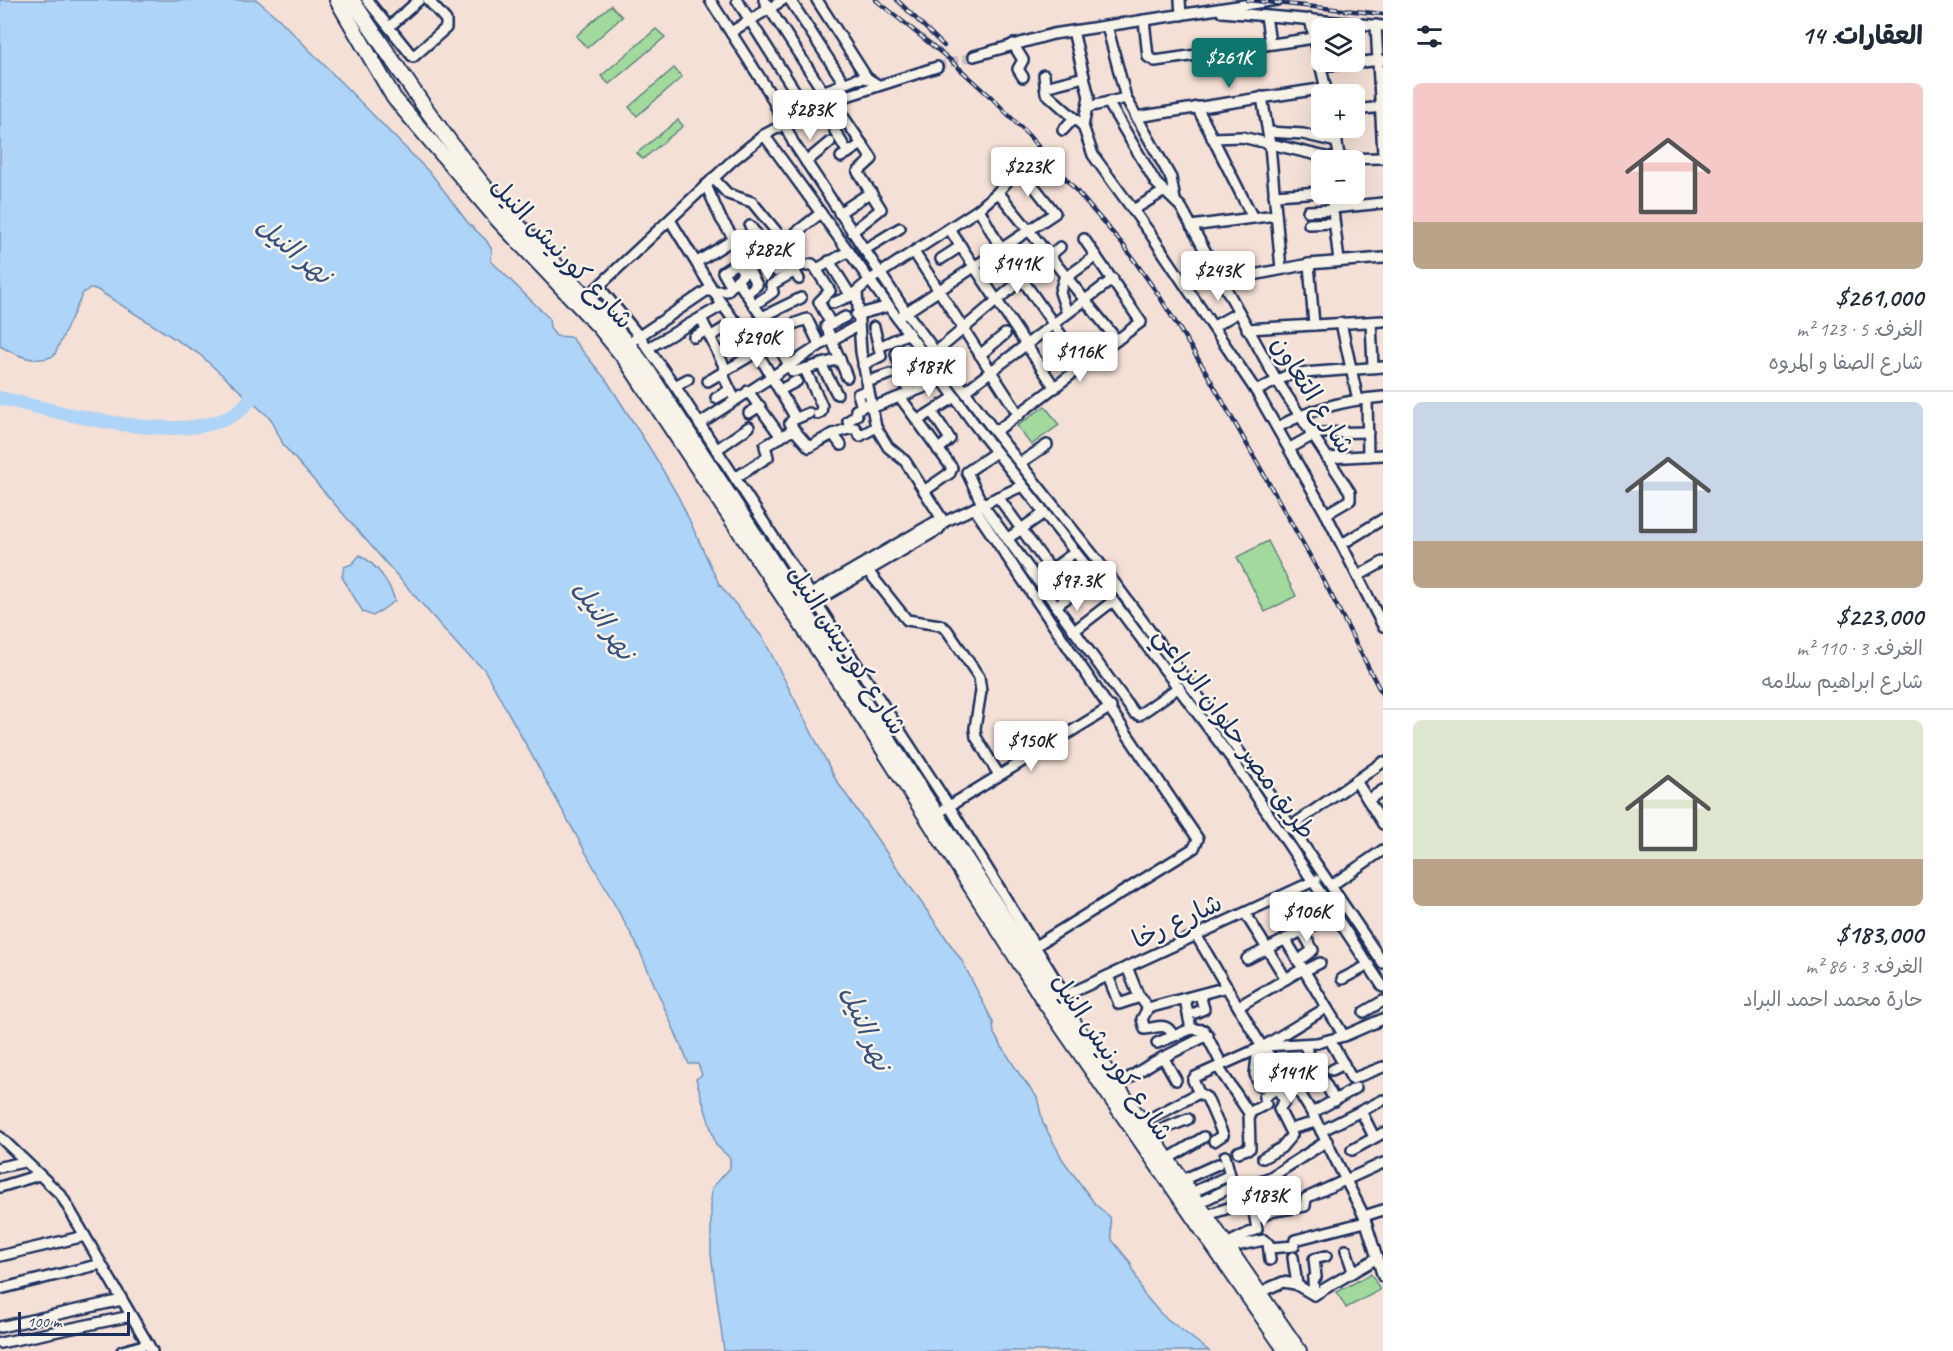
<!DOCTYPE html>
<html lang="ar">
<head>
<meta charset="utf-8">
<style>
	:root { --surface:#fff; --page:#f2f2f3; --text:#1f2937; --muted:#747a83; --line:#e0e1e3; --accent:#0f766e }
	body { margin:0; font-family:Caveat,"Playpen Sans Arabic",sans-serif; background:var(--page); color:var(--text); direction:rtl; height:100vh; display:flex; flex-direction:column; font-size:22px; white-space:nowrap }
	* { box-sizing:border-box; margin:0 }
	p { font-size:20px; color:var(--muted) }
	.icon { flex:none; width:33px; height:33px; fill:none; stroke:currentColor; stroke-width:2; stroke-linecap:round; stroke-linejoin:round }
	.map { position:relative; flex:1; overflow:hidden; direction:ltr }
	.sheet { display:flex; flex-direction:column; background:var(--surface); width:570px }
	.sheet>* { flex:none }
	.buttons { position:absolute; left:1311px; top:18px; display:grid; gap:12px }
	.buttons a { display:grid; place-items:center; width:54px; height:54px; border-radius:9px; background:var(--surface); box-shadow:0 6px 24px #0002; font-size:30px }
	.scale { position:absolute; left:18px; bottom:15px; width:112px; box-sizing:border-box; padding-left:6px; border:3px solid #1b2f5e; border-top:0; font-size:16px; line-height:21px; white-space:nowrap; color:#1b2f5e; -webkit-text-stroke:4px #f7f3e8; paint-order:stroke }
	.price { position:absolute; translate:-50% -51px; padding:0 14px; border-radius:6px; background:#fff; color:#222; font-size:20px; line-height:39px; filter:drop-shadow(0 2px 3px #0008) }
	.price::after { content:''; position:absolute; left:50%; top:36px; width:18px; height:14px; margin-left:-9px; background:inherit; clip-path:polygon(0 0,100% 0,50% 100%) }
	.price.selected { background:var(--accent); color:#fff }
	ul { padding:0; list-style:none }
	li { display:grid; align-content:center; gap:12px; height:318px; padding:0 30px }
	li+li { border-top:2px solid var(--line) }
	li span { display:grid; place-items:center; height:186px; border-radius:9px; color:#555 }
	li>.icon { margin-inline-start:auto }
	span .icon { width:108px; height:108px; fill:#fffc; stroke-width:1 }
	li b { font-size:26px }
	h2 { display:flex; justify-content:space-between; align-items:center; height:72px; padding:0 30px; font-size:26px }
	main { display:flex; flex:1; min-height:0 }
	.map>svg:first-child { display:block }
</style>
</head>
<body>
<main>
<section class="sheet">
<h2>العقارات: 14<svg class="icon" aria-label="filters" viewBox="0 0 24 24"><path d="M4 7h16M4 17h16"/><circle cx="9" cy="7" r="2"/><circle cx="15" cy="17" r="2"/></svg></h2>
<ul>
<li><span style="background:linear-gradient(#f6c9c9 75%,#b9a48a 0)"><svg class="icon" aria-label="home" viewBox="0 0 24 24"><path d="M3 11l9-7 9 7M6 9v11h12V9"/></svg></span><div><b>$261,000</b><p>الغرف: 5 · 123 m²</p><p>شارع الصفا و المروه</p></div></li>
<li><span style="background:linear-gradient(#c9d6e8 75%,#b9a48a 0)"><svg class="icon" aria-label="home" viewBox="0 0 24 24"><path d="M3 11l9-7 9 7M6 9v11h12V9"/></svg></span><div><b>$223,000</b><p>الغرف: 3 · 110 m²</p><p>شارع ابراهيم سلامه</p></div></li>
<li><span style="background:linear-gradient(#dfe7d0 75%,#b9a48a 0)"><svg class="icon" aria-label="home" viewBox="0 0 24 24"><path d="M3 11l9-7 9 7M6 9v11h12V9"/></svg></span><div><b>$183,000</b><p>الغرف: 3 · 86 m²</p><p>حارة محمد احمد البراد</p></div></li>
</ul>
</section>
<div class="map">
<svg width="1383" height="1351" viewBox="0 0 1383 1351">
	<rect width="100%" height="100%" fill="#f4e0d6"/>
	<filter id="ink" filterUnits="userSpaceOnUse"><feTurbulence type="fractalNoise" baseFrequency=".0167" numOctaves="2"/><feDisplacementMap in="SourceGraphic" scale="12" xChannelSelector="R" yChannelSelector="G"/><feConvolveMatrix kernelMatrix="1 2 1 2 8 2 1 2 1" color-interpolation-filters="sRGB"/></filter>
	<g filter="url(#ink)">
		<g fill="#a2da9e" stroke="#5e847e" stroke-width="1.5">
			<polygon points="611,5 622,17 587,48 576,36"/>
			<polygon points="656,29 665,37 609,84 601,76"/>
			<polygon points="674,68 682,77 637,116 629,107"/>
			<polygon points="678,120 683,126 643,159 637,153"/>
			<polygon points="1045,406 1059,425 1031,445 1017,426"/>
			<polygon points="1268,541 1296,596 1265,612 1237,557"/>
			<polygon points="1371,1274 1380,1290 1346,1308 1337,1292"/>
		</g>
		<g fill="#aed4f7" stroke="#7392ba" stroke-width="1.5">
			<path d="M0,0H257L279,19L433,176L468,223L486,240L492,250L491,261L549,318L550,328L556,336L571,337L607,381L654,455L679,498L719,584L763,638L836,780L962,961L993,1022L994,1034L1020,1075L1037,1097L1043,1123L1063,1160L1095,1204L1110,1217L1112,1240L1130,1262L1143,1293L1161,1314L1209,1351H724L711,1254V1200L712,1188L730,1168V1158L716,1145L696,1079L702,1075L698,1064H689L637,945L484,669L462,650L284,446L271,419L199,354L96,289H89L83,293L54,356C34,364 18,356 0,346Z"/>
			<path d="M360,555C377,565 390,583 395,601L373,616L363,612L342,577L344,567L352,564Z"/>
		</g>
		<g fill="none" stroke-linecap="round" stroke-linejoin="round">
			<path stroke="#aed4f7" stroke-width="14" d="M0,398C57,411 206,456 248,402C251,398 251,390 252,385"/>
			<polyline stroke="#c9bdbe" stroke-width="9" stroke-dasharray="9 4.5" stroke-linecap="butt" points="937,67 974,56"/>
			<defs>
				<g id="minor">
					<polyline points="367,0 413,57 446,28 446,20 428,0"/>
					<polyline points="710,0 769,92 793,142 906,312 995,432 1105,570 1254,772 1383,963"/>
					<polyline points="737,0 800,99"/>
					<polyline points="764,0 822,90"/>
					<polyline points="790,0 844,83"/>
					<polyline points="817,0 867,78"/>
					<polyline points="1180,0 1181,15"/>
					<polyline points="1222,12 1383,26"/>
					<polyline points="1266,16 1270,43"/>
					<polyline points="1310,19 1327,94"/>
					<polyline points="1144,20 1148,57 1155,61 1314,38"/>
					<polyline points="1376,25 1383,154"/>
					<polyline points="1107,26 1126,98 1171,178 1175,200"/>
					<polyline points="389,27 419,0"/>
					<polyline points="1073,31 1089,97 1083,126 1093,155 1152,236 1256,391 1326,514 1383,626"/>
					<polyline points="731,32 783,0"/>
					<polyline points="1013,44 1023,60 1018,69 1023,77"/>
					<polyline points="974,56 1053,34 1277,0"/>
					<polyline points="1321,66 1382,60"/>
					<polyline points="1044,75 1046,93 1083,126"/>
					<polyline points="1045,87 1084,77"/>
					<polyline points="1262,97 1270,145 1281,269"/>
					<polyline points="832,100 872,159 858,172 881,209 852,232"/>
					<polyline points="1108,102 1156,183 1181,207 1276,379 1350,492 1350,500 1326,514"/>
					<polyline points="1088,107 1126,98"/>
					<polyline points="1197,107 1253,218"/>
					<polyline points="778,109 856,79 867,78 878,85"/>
					<polyline points="1354,110 1383,107"/>
					<polyline points="1136,117 1326,88"/>
					<polyline points="1334,128 1340,160"/>
					<polyline points="1063,130 1074,118"/>
					<polyline points="835,131 848,153"/>
					<polyline points="1268,132 1303,134 1337,142"/>
					<polyline points="764,135 975,425 1095,577 1231,758 1383,987"/>
					<polyline points="1212,138 1242,137 1334,159 1383,158"/>
					<polyline points="841,157 862,144"/>
					<polyline points="806,162 830,142"/>
					<polyline points="713,178 728,194 752,202 785,242"/>
					<polyline points="706,185 721,219 744,254"/>
					<polyline points="998,192 1117,340"/>
					<polyline points="1331,194 1339,261"/>
					<polyline points="1274,195 1322,192"/>
					<polyline points="1333,208 1383,203"/>
					<polyline points="979,209 1001,249 1082,365"/>
					<polyline points="1133,210 1163,192"/>
					<polyline points="1308,211 1333,210"/>
					<polyline points="839,213 871,192"/>
					<polyline points="670,220 719,300 757,352 795,417 790,423 795,431"/>
					<polyline points="1309,224 1334,223"/>
					<polyline points="750,226 770,253"/>
					<polyline points="1191,226 1276,215"/>
					<polyline points="950,230 1055,388"/>
					<polyline points="746,240 756,233"/>
					<polyline points="864,250 900,228"/>
					<polyline points="914,252 1019,415"/>
					<polyline points="766,256 776,271 791,264 799,279"/>
					<polyline points="941,259 961,246"/>
					<polyline points="829,261 851,296"/>
					<polyline points="697,262 734,239"/>
					<polyline points="1309,264 1314,325"/>
					<polyline points="793,269 804,264 807,266 812,264 817,269 849,251"/>
					<polyline points="816,269 830,291 819,302 831,324"/>
					<polyline points="1065,275 1060,292 1067,313"/>
					<polyline points="1067,277 1096,256"/>
					<polyline points="737,280 762,317 793,372 840,359"/>
					<polyline points="1223,281 1309,264 1383,258"/>
					<polyline points="731,286 723,272 737,263 744,273"/>
					<polyline points="599,287 639,336 675,386 949,806 1065,995"/>
					<polyline points="857,292 861,352 876,427 888,447 905,461 944,522"/>
					<polyline points="747,293 757,285 748,269"/>
					<polyline points="583,301 733,160 764,135 822,104 937,67"/>
					<polyline points="833,303 851,296 870,280 979,209 998,192 1017,170 1021,170 1055,213 902,315"/>
					<polyline points="754,305 773,292 771,285 795,271"/>
					<polyline points="856,315 889,306"/>
					<polyline points="762,317 801,298"/>
					<polyline points="701,318 725,368 724,377 735,400"/>
					<polyline points="1371,322 1373,367"/>
					<polyline points="1341,323 1358,400"/>
					<polyline points="826,326 847,377"/>
					<polyline points="827,326 845,317"/>
					<polyline points="1214,326 1239,312"/>
					<polyline points="768,327 785,327 807,319 819,344"/>
					<polyline points="1247,329 1383,321"/>
					<polyline points="694,337 707,330"/>
					<polyline points="710,337 736,321"/>
					<polyline points="635,339 706,291 727,291 744,273 821,213"/>
					<polyline points="832,340 857,326"/>
					<polyline points="879,347 909,333"/>
					<polyline points="648,348 723,305"/>
					<polyline points="936,352 1060,247"/>
					<polyline points="719,354 748,336"/>
					<polyline points="896,354 909,393"/>
					<polyline points="980,355 1005,334"/>
					<polyline points="821,364 837,394"/>
					<polyline points="863,365 881,356 874,327"/>
					<polyline points="805,369 822,406 821,412 818,414"/>
					<polyline points="708,381 757,352"/>
					<polyline points="866,382 890,374"/>
					<polyline points="675,386 688,379"/>
					<polyline points="780,390 797,381"/>
					<polyline points="748,391 781,437"/>
					<polyline points="965,391 1113,279"/>
					<polyline points="1256,391 1290,374 1383,367"/>
					<polyline points="900,397 952,468 950,473 924,491"/>
					<polyline points="716,398 730,390"/>
					<polyline points="1367,399 1368,456"/>
					<polyline points="862,407 858,394 868,390"/>
					<polyline points="871,408 943,380"/>
					<polyline points="932,412 950,439 938,450"/>
					<polyline points="749,413 760,406"/>
					<polyline points="795,419 809,413"/>
					<polyline points="917,421 955,397"/>
					<polyline points="699,424 831,338"/>
					<path d="M1278,427C1310,409 1346,400 1383,397"/>
					<polyline points="850,429 848,421 857,415 856,410 870,403"/>
					<polyline points="995,432 1141,322 1084,239"/>
					<polyline points="833,434 841,445"/>
					<polyline points="1290,448 1317,433 1368,432"/>
					<polyline points="716,450 749,427"/>
					<polyline points="996,452 967,472 982,504 1134,713 1139,715 1179,687"/>
					<polyline points="1327,458 1383,455"/>
					<polyline points="1020,463 1047,445"/>
					<path d="M735,478L768,457L765,446L791,431L796,432L809,447C824,439 837,430 855,428L860,436L876,427"/>
					<polyline points="998,497 1051,570"/>
					<polyline points="974,508 1198,839 1194,848 1032,948"/>
					<polyline points="1007,539 1044,513"/>
					<polyline points="1342,544 1383,519"/>
					<polyline points="868,571 907,620 940,625 947,630 979,677 981,691 975,728 976,737 999,775"/>
					<polyline points="1358,576 1383,562"/>
					<polyline points="1037,580 1075,552"/>
					<polyline points="806,597 935,522 944,522 1022,486"/>
					<polyline points="811,604 939,529 944,522"/>
					<polyline points="1056,606 1098,575"/>
					<polyline points="1074,631 1113,601"/>
					<polyline points="1356,781 1383,824"/>
					<polyline points="1368,800 1383,790"/>
					<polyline points="938,813 1111,707"/>
					<polyline points="1289,828 1383,762"/>
					<polyline points="1332,885 1383,850"/>
					<polyline points="1245,913 1286,979"/>
					<polyline points="1196,935 1262,1047 1298,1090 1312,1113 1364,1216 1383,1277"/>
					<polyline points="1285,939 1344,1036"/>
					<polyline points="1247,959 1335,914"/>
					<polyline points="1298,961 1313,950 1302,931"/>
					<polyline points="1127,967 1139,997"/>
					<polyline points="1304,971 1320,963"/>
					<polyline points="1108,976 1119,1004 1140,997 1148,1008 1227,987"/>
					<polyline points="1342,979 1369,965"/>
					<polyline points="1062,997 1316,880"/>
					<polyline points="1185,999 1191,1029"/>
					<polyline points="1239,1006 1303,969"/>
					<path d="M1148,1008L1142,1019L1145,1029C1157,1028 1167,1021 1173,1036"/>
					<polyline points="1364,1012 1383,1001"/>
					<polyline points="1195,1013 1204,1009 1200,995"/>
					<polyline points="1330,1040 1352,1079 1383,1067"/>
					<polyline points="1157,1043 1191,1029 1204,1030 1222,1065"/>
					<polyline points="1304,1045 1335,1101"/>
					<polyline points="1264,1046 1326,1008"/>
					<polyline points="1258,1049 1255,1074 1259,1086 1263,1087 1285,1076"/>
					<polyline points="1163,1057 1176,1080"/>
					<polyline points="1218,1067 1249,1113 1250,1148 1238,1152"/>
					<polyline points="1332,1070 1344,1064"/>
					<polyline points="1116,1086 1154,1062 1208,1035"/>
					<polyline points="1199,1093 1207,1098 1223,1135 1214,1141"/>
					<polyline points="1264,1097 1282,1085"/>
					<polyline points="1361,1111 1374,1137"/>
					<polyline points="1249,1113 1266,1104"/>
					<polyline points="1312,1113 1356,1088"/>
					<polyline points="1138,1125 1199,1093 1193,1080 1195,1077 1264,1046 1317,1043 1344,1036 1383,1019"/>
					<polyline points="1290,1129 1316,1122"/>
					<polyline points="1321,1131 1383,1100"/>
					<polyline points="1149,1135 1188,1119"/>
					<polyline points="0,1137 61,1195 152,1351"/>
					<polyline points="1352,1150 1383,1133"/>
					<polyline points="1263,1158 1281,1148 1292,1135 1279,1109 1285,1101 1277,1088"/>
					<polyline points="1166,1160 1204,1137"/>
					<polyline points="0,1167 24,1162"/>
					<polyline points="1180,1181 1218,1164"/>
					<polyline points="0,1187 39,1175"/>
					<polyline points="1244,1187 1271,1177 1327,1141"/>
					<polyline points="1189,1194 1230,1175 1225,1156"/>
					<polyline points="1196,1204 1232,1187 1229,1176"/>
					<polyline points="1204,1216 1253,1200 1255,1195 1260,1192 1258,1183"/>
					<polyline points="1364,1216 1383,1210"/>
					<polyline points="1257,1218 1274,1211 1305,1206 1306,1198 1383,1163"/>
					<polyline points="1224,1245 1257,1229 1252,1201"/>
					<polyline points="1226,1248 1264,1240 1268,1243 1270,1260"/>
					<polyline points="1269,1248 1294,1246 1295,1240 1365,1222"/>
					<polyline points="1346,1250 1353,1271"/>
					<polyline points="0,1256 85,1236"/>
					<polyline points="1293,1257 1297,1285"/>
					<polyline points="0,1289 101,1264"/>
					<polyline points="1258,1293 1283,1282 1295,1284 1314,1295 1377,1258"/>
					<polyline points="1314,1295 1313,1279 1316,1277 1314,1259 1326,1256"/>
					<polyline points="0,1327 122,1300"/>
					<polyline points="0,1343 131,1316"/>
					<polyline points="122,1351 148,1344"/>
				</g>
				<g id="highway">
					<polyline points="337,0 394,98 498,220 601,329 626,360 860,713 1046,1004 1286,1351"/>
					<path d="M352,0C397,67 442,136 494,198C543,256 601,306 646,368L1057,999L1299,1351"/>
				</g>
			</defs>
			<use href="#minor" stroke="#1b2f5e" stroke-width="14"/>
			<use href="#highway" stroke="#1b2f5e" stroke-width="18"/>
			<use href="#minor" stroke="#f7f3e8" stroke-width="9"/>
			<use href="#highway" stroke="#f7f3e8" stroke-width="14"/>
			<defs>
				<g id="rail">
					<polyline points="876,0 949,59 992,98 1029,136 1124,246 1158,294 1206,372 1323,579 1383,696"/>
					<polyline points="897,0 944,46"/>
					<polyline points="1247,0 1383,14"/>
				</g>
			</defs>
			<use href="#rail" stroke="#1b2f5e" stroke-width="4.5"/>
			<use href="#rail" stroke="#f7f3e8" stroke-width="2" stroke-dasharray="7" stroke-linecap="butt"/>
		</g>
	</g>
	<g text-anchor="middle" dominant-baseline="central" stroke-width="5" stroke-linejoin="round" paint-order="stroke">
		<g font-size="26" fill="#1b2f5e" stroke="#f7f3e8">
			<text transform="translate(562 253) rotate(47)">شارع كورنيش النيل</text>
			<text transform="translate(1313 395) rotate(58)">شارع التعاون</text>
			<text transform="translate(847 650) rotate(57)">شارع كورنيش النيل</text>
			<text transform="translate(1235 733) rotate(54)">طريق مصر حلوان الزراعي</text>
			<text transform="translate(1177 921) rotate(-25)">شارع رخا</text>
			<text transform="translate(1112 1057) rotate(56)">شارع كورنيش النيل</text>
		</g>
		<g font-size="27" font-style="italic" fill="#38507d" stroke="#f7f3e8">
			<text transform="translate(294 250) rotate(40)">نهر النيل</text>
			<text transform="translate(604 620) rotate(56)">نهر النيل</text>
			<text transform="translate(866 1028) rotate(67)">نهر النيل</text>
		</g>
	</g>
</svg>
<div class="buttons">
<a><svg class="icon" aria-label="layers" viewBox="0 0 24 24"><path d="M12 4l9 5-9 5-9-5zM3 14l9 5 9-5"/></svg></a>
<a>+</a>
<a>−</a>
</div>
<div class="scale">100 m</div>
<b class="price selected" style="left:1229px;top:89px">$261K</b>
<b class="price" style="left:810px;top:141px">$283K</b>
<b class="price" style="left:1028px;top:198px">$223K</b>
<b class="price" style="left:768px;top:281px">$282K</b>
<b class="price" style="left:1017px;top:295px">$141K</b>
<b class="price" style="left:1218px;top:302px">$243K</b>
<b class="price" style="left:757px;top:369px">$290K</b>
<b class="price" style="left:1080px;top:383px">$116K</b>
<b class="price" style="left:929px;top:398px">$187K</b>
<b class="price" style="left:1077px;top:612px">$97.3K</b>
<b class="price" style="left:1031px;top:772px">$150K</b>
<b class="price" style="left:1307px;top:943px">$106K</b>
<b class="price" style="left:1291px;top:1104px">$141K</b>
<b class="price" style="left:1264px;top:1227px">$183K</b>
</div>
</main>
</body>
</html>
